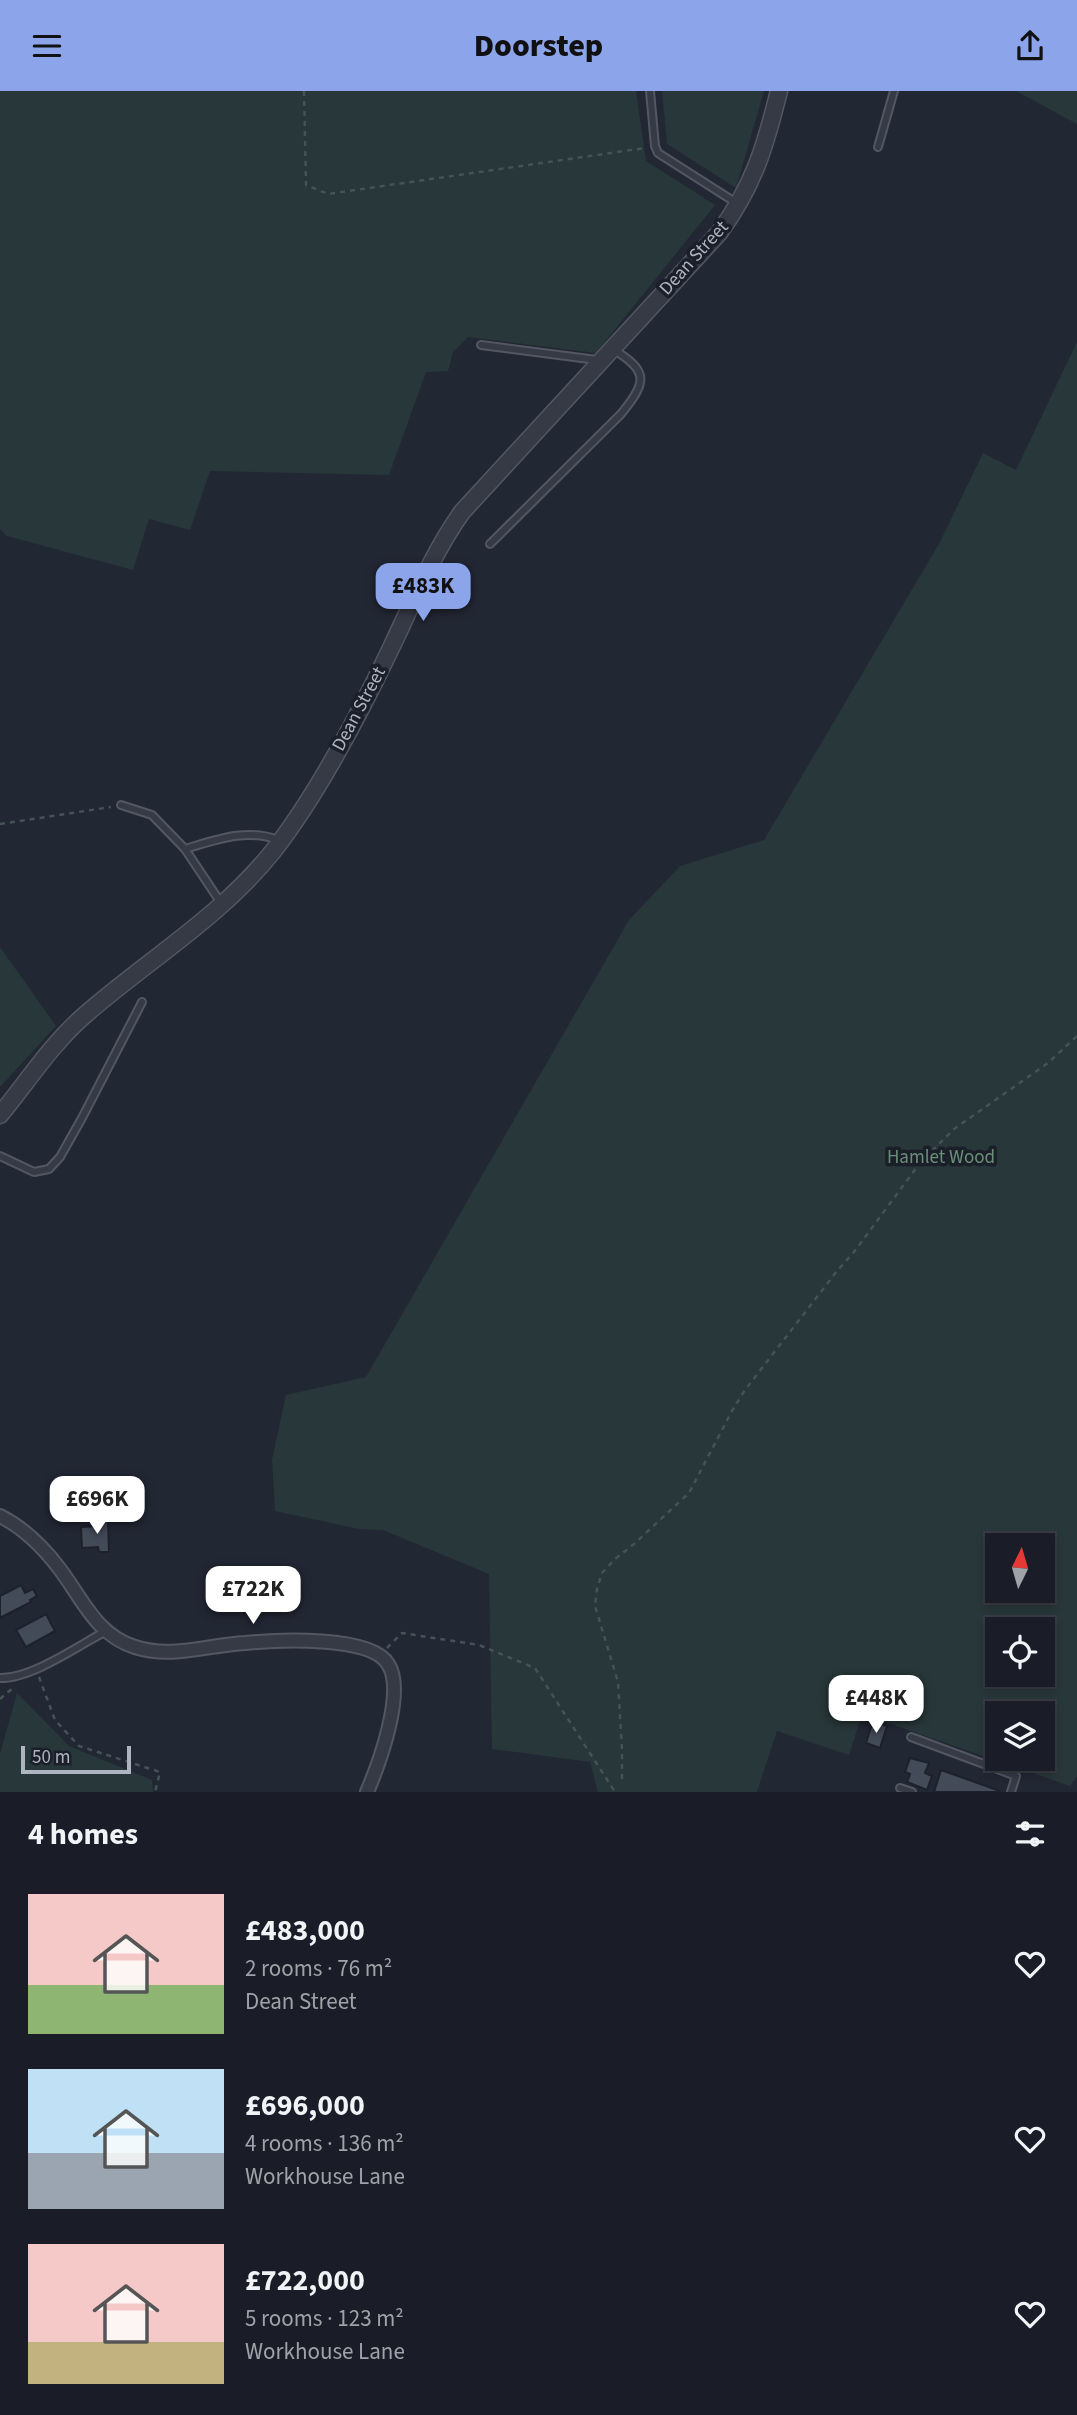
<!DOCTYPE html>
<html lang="en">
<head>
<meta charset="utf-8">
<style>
	:root { --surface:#1a1d27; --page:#272a33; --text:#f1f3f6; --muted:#9fa2a7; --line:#383b44; --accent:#8ca4ea }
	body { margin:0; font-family:"Source Sans 3",sans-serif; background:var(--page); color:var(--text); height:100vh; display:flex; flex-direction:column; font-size:26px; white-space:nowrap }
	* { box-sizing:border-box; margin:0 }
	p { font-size:23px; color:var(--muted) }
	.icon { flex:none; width:38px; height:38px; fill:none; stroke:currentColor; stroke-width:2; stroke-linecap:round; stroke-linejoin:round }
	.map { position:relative; height:1701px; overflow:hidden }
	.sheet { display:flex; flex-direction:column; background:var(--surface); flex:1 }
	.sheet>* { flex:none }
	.needle { width:46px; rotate:5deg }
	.buttons { position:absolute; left:985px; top:1442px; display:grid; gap:14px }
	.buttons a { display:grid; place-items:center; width:70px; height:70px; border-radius:0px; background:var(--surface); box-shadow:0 4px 10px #0003,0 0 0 2px var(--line); font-size:35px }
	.scale { position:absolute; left:21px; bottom:18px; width:110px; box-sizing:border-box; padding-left:7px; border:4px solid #afb4c1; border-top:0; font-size:19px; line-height:24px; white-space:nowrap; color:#afb4c1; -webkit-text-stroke:5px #1b1f29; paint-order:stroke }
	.price { position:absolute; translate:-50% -60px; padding:0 16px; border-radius:14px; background:#fff; color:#222; font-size:23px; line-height:46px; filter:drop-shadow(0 2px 4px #0008) }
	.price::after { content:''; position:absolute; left:50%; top:42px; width:21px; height:16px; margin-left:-10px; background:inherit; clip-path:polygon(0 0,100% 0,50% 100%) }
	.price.on { background:var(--accent); color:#111 }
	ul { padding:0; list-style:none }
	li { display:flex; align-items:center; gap:21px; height:175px; padding:0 28px }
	li span { display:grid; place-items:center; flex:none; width:196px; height:140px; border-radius:0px; color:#555 }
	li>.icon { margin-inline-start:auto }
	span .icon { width:84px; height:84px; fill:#fffc; stroke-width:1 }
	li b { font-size:30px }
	h2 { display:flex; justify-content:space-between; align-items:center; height:84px; padding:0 28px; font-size:30px }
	header { display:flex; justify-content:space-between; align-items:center; height:91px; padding:0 28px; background:var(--accent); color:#111; font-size:32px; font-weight:800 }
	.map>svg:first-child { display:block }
</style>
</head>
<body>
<header><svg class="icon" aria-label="menu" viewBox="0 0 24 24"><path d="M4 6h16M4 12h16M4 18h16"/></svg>Doorstep<svg class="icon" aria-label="share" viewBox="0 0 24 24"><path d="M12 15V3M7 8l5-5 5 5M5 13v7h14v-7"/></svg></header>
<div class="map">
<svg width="1077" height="1701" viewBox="0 0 1077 1701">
	<rect width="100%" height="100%" fill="#222734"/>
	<g fill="#283739" fill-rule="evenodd">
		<polygon points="0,0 636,0 646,70 715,114 596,262 468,246 453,261 448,280 426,281 389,384 210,380 190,439 149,428 133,479 7,445 0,438"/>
		<polygon points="662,0 764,0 736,97 667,53"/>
		<polygon points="1016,0 1077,0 1077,33"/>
		<path d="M1077,251V1685L1070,1695L862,1623L849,1664L777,1640L757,1701H598L590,1671L492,1658L489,1483L383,1439L359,1438L275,1420L272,1369L286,1304L366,1286L629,829L680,775L764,749L940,451L983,362L1016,379ZM998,1454H1043V1500H998ZM998,1538H1043V1584H998ZM998,1622H1043V1668H998Z"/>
		<polygon points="0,856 56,935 0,996"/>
		<polygon points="17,1602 69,1655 152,1689 153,1701 0,1701 0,1663"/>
	</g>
	<g fill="#434a58" stroke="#1d212b" stroke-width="2">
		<polygon points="97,1427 108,1427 109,1461 99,1461 98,1456 82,1457 81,1436 97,1435"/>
		<polygon points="21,1494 25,1502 33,1498 37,1505 30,1509 31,1511 0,1527 0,1505"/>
		<polygon points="46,1523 55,1540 26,1556 16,1539"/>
		<polygon points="873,1630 887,1635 880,1657 866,1652"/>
		<polygon points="910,1667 929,1672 925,1682 932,1685 927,1699 907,1691 910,1683 905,1681"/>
		<polygon points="941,1679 1000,1700 1000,1701 934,1701"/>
	</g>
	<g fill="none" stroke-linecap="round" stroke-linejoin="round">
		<defs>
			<g id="service">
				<polyline points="650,0 655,55 658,62 738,113"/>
				<polyline points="878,56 894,0"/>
				<polyline points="481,254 597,269"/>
				<path d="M490,453L621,323C645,293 651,281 614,259"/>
				<polyline points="121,714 152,724 185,758 221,812"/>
				<path d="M185,758C216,749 246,737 278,749"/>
				<polyline points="0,1065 34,1081 49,1078 60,1066 82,1027 142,911"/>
				<path d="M0,1587C31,1588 78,1555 106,1540"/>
				<polyline points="911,1646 1016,1685 1011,1701"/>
				<polyline points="900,1697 912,1701"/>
			</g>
			<path id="minor" d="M0,1425C24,1437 43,1456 59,1477C82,1507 96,1544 135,1556C172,1568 207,1554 245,1552C276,1549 371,1544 388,1573C406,1600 379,1673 367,1701"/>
			<path id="tertiary" d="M0,1024C28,990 52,952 86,923C148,869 223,824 274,759C319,701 359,624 391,557C414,509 431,465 462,421L719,142C754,94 765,56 779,0"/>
		</defs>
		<use href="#service" stroke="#525762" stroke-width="10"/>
		<use href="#minor" stroke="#525762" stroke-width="16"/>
		<use href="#tertiary" stroke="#525762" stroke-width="19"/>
		<g stroke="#455256" stroke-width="2.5" stroke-dasharray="5 5" stroke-linecap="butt">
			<polyline points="304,0 306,94 328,103 645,57"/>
			<polyline points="0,733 111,716"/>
			<polyline points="387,1557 402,1542 479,1554 535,1577 615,1701"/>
			<polyline points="39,1586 55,1629 79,1655 160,1681 155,1701"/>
			<polyline points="0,1608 13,1597"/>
			<polyline points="622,1688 622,1659 618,1591 595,1515 597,1498 602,1482 615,1468 634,1453 689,1402 733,1318 745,1299 837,1180 854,1161 920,1072 954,1038 1048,972 1077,945"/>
		</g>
		<use href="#service" stroke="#353a45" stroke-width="6"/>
		<use href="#minor" stroke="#353a45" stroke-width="12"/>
		<use href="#tertiary" stroke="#353a45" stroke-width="16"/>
	</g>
	<g text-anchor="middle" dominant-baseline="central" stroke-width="7" stroke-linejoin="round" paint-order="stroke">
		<g font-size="19" fill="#afb4c1" stroke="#1b1f29">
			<text transform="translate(694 167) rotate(-48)">Dean Street</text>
			<text transform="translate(359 618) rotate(-62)">Dean Street</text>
		</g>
		<g font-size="19" fill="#6a8f77" stroke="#1b1f29">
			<text x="941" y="1066">Hamlet Wood</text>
		</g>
	</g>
</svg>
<div class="buttons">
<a><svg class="needle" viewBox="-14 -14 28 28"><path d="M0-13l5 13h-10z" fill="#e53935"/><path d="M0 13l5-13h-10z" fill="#9fa2a7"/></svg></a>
<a><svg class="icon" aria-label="locate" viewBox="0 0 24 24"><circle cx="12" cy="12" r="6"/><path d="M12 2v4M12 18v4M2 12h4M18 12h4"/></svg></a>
<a><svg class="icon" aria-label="layers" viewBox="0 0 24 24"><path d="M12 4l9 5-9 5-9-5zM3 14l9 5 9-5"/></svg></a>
</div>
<div class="scale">50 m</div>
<b class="price on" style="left:423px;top:532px">£483K</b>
<b class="price" style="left:97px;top:1445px">£696K</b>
<b class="price" style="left:253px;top:1535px">£722K</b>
<b class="price" style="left:876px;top:1644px">£448K</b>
</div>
<section class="sheet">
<h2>4 homes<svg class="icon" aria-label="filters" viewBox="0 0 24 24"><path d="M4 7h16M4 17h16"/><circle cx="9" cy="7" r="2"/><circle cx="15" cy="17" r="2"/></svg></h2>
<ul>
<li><span style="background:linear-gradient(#f6c9c9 65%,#8fb573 0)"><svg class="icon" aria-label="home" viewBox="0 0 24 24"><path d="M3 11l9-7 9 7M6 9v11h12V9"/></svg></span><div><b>£483,000</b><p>2 rooms · 76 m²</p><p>Dean Street</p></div><svg class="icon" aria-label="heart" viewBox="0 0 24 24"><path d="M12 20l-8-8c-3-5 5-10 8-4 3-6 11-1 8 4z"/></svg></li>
<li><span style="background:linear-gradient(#bfe0f5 60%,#9aa5b1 0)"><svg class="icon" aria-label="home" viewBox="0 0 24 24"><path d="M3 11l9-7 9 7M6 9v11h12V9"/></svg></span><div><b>£696,000</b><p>4 rooms · 136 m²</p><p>Workhouse Lane</p></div><svg class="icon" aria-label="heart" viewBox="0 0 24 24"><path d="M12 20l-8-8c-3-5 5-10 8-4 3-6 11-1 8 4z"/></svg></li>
<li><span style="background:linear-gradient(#f6c9c9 70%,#c2b280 0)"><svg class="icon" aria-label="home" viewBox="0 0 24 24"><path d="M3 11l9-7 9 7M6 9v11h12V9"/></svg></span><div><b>£722,000</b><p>5 rooms · 123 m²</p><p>Workhouse Lane</p></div><svg class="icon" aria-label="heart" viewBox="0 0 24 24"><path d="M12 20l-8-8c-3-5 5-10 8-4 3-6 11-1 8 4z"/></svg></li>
</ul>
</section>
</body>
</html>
